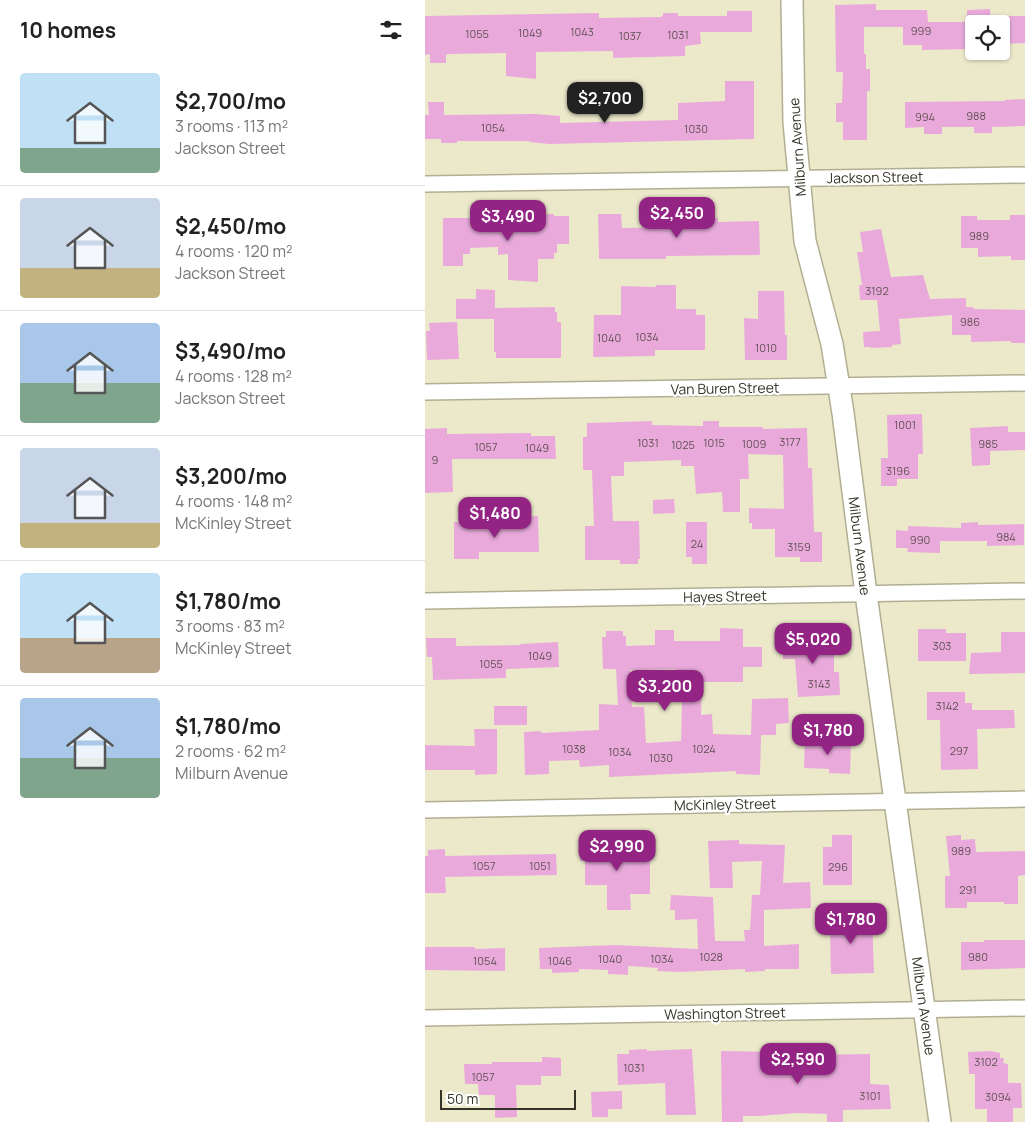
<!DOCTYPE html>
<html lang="en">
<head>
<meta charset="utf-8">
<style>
	:root { --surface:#fff; --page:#f6f6f6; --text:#222; --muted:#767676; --line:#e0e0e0; --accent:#932484 }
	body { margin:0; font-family:Manrope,sans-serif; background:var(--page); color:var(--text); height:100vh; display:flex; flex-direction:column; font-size:19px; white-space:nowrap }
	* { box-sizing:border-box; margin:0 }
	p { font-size:16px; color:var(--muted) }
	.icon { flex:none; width:28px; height:28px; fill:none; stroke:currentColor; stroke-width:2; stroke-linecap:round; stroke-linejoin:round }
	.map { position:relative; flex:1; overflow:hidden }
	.panel { display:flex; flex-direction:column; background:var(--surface); width:425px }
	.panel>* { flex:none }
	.tools { position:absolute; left:540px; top:15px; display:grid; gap:10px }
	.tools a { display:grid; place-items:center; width:45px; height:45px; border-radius:5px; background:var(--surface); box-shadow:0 1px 4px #0004; font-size:25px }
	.scale { position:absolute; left:15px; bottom:12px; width:136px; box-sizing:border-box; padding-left:5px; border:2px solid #343327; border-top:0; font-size:14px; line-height:18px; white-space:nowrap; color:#343327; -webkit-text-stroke:4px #fff; paint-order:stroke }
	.price { position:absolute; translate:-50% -42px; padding:0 11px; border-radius:10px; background:var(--accent); color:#fff; font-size:16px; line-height:32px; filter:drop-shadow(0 1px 2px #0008) }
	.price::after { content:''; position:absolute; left:50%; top:30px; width:15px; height:11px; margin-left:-8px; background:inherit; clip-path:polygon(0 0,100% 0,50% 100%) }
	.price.active { background:#222; color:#fff }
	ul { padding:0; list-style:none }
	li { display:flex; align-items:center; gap:15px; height:125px; padding:0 20px }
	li+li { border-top:1px solid var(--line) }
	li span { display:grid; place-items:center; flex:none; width:140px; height:100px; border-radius:5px; color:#555 }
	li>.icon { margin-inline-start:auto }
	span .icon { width:60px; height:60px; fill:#fffc; stroke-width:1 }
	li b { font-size:21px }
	h2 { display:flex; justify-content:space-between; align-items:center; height:60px; padding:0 20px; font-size:21px }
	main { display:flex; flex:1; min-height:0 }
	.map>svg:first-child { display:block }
</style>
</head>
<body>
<main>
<section class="panel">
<h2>10 homes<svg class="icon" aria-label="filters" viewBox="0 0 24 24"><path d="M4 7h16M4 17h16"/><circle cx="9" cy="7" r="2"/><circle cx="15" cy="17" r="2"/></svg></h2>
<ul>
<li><span style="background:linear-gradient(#bfe0f5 75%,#7fa58c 0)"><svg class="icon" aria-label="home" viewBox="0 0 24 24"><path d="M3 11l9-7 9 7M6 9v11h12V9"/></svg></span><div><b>$2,700/mo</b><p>3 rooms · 113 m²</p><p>Jackson Street</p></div></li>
<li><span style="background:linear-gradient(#c9d6e8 70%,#c2b280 0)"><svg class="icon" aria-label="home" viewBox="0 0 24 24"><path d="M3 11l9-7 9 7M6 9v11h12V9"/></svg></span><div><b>$2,450/mo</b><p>4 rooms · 120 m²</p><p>Jackson Street</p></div></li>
<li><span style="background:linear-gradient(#a9c7e8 60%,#7fa58c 0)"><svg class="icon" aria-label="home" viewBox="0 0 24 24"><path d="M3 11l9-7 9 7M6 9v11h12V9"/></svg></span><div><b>$3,490/mo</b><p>4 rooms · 128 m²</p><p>Jackson Street</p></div></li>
<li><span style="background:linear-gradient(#c9d6e8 75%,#c2b280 0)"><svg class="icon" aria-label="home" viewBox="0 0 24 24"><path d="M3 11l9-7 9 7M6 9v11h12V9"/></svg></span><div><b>$3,200/mo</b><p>4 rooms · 148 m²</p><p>McKinley Street</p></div></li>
<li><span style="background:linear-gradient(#bfe0f5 65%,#b9a48a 0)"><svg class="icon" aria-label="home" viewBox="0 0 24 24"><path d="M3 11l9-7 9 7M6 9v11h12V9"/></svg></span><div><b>$1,780/mo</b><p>3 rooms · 83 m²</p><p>McKinley Street</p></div></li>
<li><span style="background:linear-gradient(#a9c7e8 60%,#7fa58c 0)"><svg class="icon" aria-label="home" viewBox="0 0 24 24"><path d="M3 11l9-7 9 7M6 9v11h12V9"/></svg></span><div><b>$1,780/mo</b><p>2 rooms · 62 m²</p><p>Milburn Avenue</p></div></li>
</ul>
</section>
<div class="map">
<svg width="600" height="1122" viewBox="0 0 600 1122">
	<rect width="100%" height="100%" fill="#ece9cb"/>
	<g fill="#e9aadb" fill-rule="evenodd">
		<polygon points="451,4 451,10 502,10 503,22 542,22 542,10 565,9 566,24 549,24 548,49 497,50 497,45 478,45 478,27 439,27 439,54 441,54 441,69 445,69 445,91 442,91 442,140 418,140 418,122 411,122 411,103 417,103 418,72 411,72 410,5"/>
		<polygon points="302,11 327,11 327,32 275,32 276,44 260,46 260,56 188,58 188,51 111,52 111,79 81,76 81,53 24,54 21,55 21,63 5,63 5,54 0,55 0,16 174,13 174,18 235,17 238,16 238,13 253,13 253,16 302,16"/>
		<polygon points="579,16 600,16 600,43 580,44"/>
		<polygon points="300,81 329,81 329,139 124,144 104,142 104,141 32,141 32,143 16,143 16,139 0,139 0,115 4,115 3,102 19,102 19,115 110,114 135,116 135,123 253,120 253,103 300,101"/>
		<polygon points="600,99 600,126 567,127 567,133 549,133 549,127 517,127 517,134 499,134 499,127 480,128 480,102 580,101 580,100"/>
		<polygon points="129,214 129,216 144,216 144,244 132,244 132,253 129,253 129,259 113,259 113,282 83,280 83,254 73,255 73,247 45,248 45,254 38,254 38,266 18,266 18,218 45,218 45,225 107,223 106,215"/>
		<polygon points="173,214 196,214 197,228 259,227 258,220 293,218 293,222 334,221 335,255 241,256 241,259 174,259"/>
		<polygon points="585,215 600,215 600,260 586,260 586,256 553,257 553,248 536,248 536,216 552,216 552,220 585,220"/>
		<polygon points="456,229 466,277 498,275 505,299 541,298 541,307 548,307 549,309 600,310 600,343 586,343 586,341 546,342 546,335 527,335 527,315 474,319 476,344 467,345 467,347 446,348 446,347 439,347 438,332 455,331 452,300 435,300 434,285 437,285 432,252 438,252 435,232"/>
		<polygon points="231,285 251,285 251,309 271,309 271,315 280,315 280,350 230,350 230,356 168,357 169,315 196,315 196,286 231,287"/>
		<polygon points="51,289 70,290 70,308 130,307 130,312 132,312 132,322 136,322 136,358 71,358 71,352 69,352 69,319 31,319 31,299 51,299"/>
		<polygon points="333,291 359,291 360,335 362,335 362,360 320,360 319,318 333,319"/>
		<polygon points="32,322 34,359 2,360 1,331 5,331 4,323"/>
		<polygon points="497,414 498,454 493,454 493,479 472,479 472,486 456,486 456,458 463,458 462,415"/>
		<polygon points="227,421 227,425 278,426 278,421 294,421 294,427 338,427 338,429 382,428 383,468 387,468 389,532 397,532 397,562 375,562 375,557 350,557 350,529 327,529 327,523 324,523 324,508 359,509 358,455 323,454 324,479 315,479 315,512 298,512 297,492 271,494 269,466 256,466 256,460 199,462 199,476 186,476 188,521 214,521 215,559 213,559 213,564 195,564 195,560 160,560 160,526 169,526 167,470 158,470 158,437 162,437 162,423"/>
		<polygon points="583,426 583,432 600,432 600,450 565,451 565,465 547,466 545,428"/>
		<polygon points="22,428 22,434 106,433 106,436 130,436 131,459 27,459 28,492 0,493 0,429"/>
		<polygon points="249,499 250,513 228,514 228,500"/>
		<polygon points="113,516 114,552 54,552 54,559 29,559 29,522 54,522 54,529 89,529 89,524 98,523 98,517"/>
		<polygon points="261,522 282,522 282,564 267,564 267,557 261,557"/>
		<polygon points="553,522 553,525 599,524 599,545 562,546 562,541 515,541 515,553 482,552 483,548 471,548 471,530 483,531 483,526 536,528 536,523"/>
		<path d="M295,628L318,629V647H337V667H318V682H277L276,715L287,714L288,734L326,735L327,699L363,698L364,723L351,724V735H336L335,775L311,774V771L184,777V765L155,767L154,760L124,761V774L100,775L99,732L116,731V733L174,730V704L193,705L191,669H178L177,637H181V631H198V636H201V646L230,645V630H249V641H295ZM251,669V701H257L256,741L221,743L219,707H207L205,670Z"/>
		<polygon points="493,629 521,629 521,633 541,633 541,661 493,661"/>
		<polygon points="576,632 600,632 600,673 544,674 546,653 576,652"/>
		<polygon points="362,636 409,636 409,672 414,672 415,695 373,697 370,659 358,659 358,637"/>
		<polygon points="1,638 31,638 31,646 96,645 95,644 133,642 134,667 81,669 81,678 8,680 7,657 2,657"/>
		<polygon points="502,692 540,692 540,703 547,703 547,710 589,710 590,728 552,729 553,769 516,770 515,720 502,720"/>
		<rect x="69" y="706" width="33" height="19"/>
		<polygon points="49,729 72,729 72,774 50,775 50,770 0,770 0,745 50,746"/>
		<polygon points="380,740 426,742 425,774 404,773 404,769 379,768"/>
		<polygon points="407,835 427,835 427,885 398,885 398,847 407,847"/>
		<polygon points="536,835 536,840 550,839 551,852 600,851 600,875 593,876 593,904 579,904 579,902 542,902 542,908 520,908 520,876 525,876 521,836"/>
		<polygon points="314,840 314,844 360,845 358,883 385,882 386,908 339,910 339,946 374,944 374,969 340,969 340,971 320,972 320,969 254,972 232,971 233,968 203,966 203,975 183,974 183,970 154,969 154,972 127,973 127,969 115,969 114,948 190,945 273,949 272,919 250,920 250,910 245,910 246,895 288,897 290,941 320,941 319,930 325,930 327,895 335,895 337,861 307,862 308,888 285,888 283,841"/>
		<polygon points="155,841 183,841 183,850 225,849 225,894 205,894 206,910 182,910 182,885 160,885 160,861 155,861"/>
		<polygon points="20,849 20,856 131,854 132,875 20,877 21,893 0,893 0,856 3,856 3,850"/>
		<polygon points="402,917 447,917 449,973 406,974 405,931 402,931"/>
		<polygon points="559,940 600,940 600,968 536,970 536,942 559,942"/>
		<polygon points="0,947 50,947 50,949 80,948 80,971 0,970"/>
		<polygon points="222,1049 222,1051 267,1049 271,1115 241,1115 240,1083 193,1085 192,1054 204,1054 204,1050"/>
		<polygon points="358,1049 376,1050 376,1055 445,1054 445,1084 464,1085 466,1109 418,1110 418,1122 402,1122 402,1114 372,1113 335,1116 318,1116 318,1122 297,1122 296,1051 358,1052"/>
		<polygon points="565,1051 575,1053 575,1058 579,1058 578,1063 583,1064 583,1083 596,1083 597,1108 588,1108 588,1122 562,1122 562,1109 550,1109 550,1074 544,1074 543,1052"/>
		<polygon points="117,1057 136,1058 136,1076 116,1076 116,1085 91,1085 92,1117 70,1118 70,1095 54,1095 53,1084 40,1084 39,1064 67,1064 67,1062 117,1062"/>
		<polygon points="197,1091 197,1109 183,1109 183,1117 167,1117 166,1092"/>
	</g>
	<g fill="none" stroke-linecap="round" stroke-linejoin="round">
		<defs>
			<g id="street">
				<polyline points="0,184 600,175"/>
				<polyline points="0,392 600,383"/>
				<polyline points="0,601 600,591"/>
				<polyline points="0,810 600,799"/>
				<polyline points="0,1018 600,1008"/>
			</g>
			<polyline id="secondary" points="367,0 369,122 380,241 407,344 418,413 441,594 515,1122"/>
		</defs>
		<use href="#street" stroke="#b1ae92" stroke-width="18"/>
		<use href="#secondary" stroke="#b1ae92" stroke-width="24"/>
		<use href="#street" stroke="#fff" stroke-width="15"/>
		<use href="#secondary" stroke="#fff" stroke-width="21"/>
	</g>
	<g text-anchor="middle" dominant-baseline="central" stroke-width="4.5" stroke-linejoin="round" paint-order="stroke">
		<g font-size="11" fill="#615154">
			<text x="496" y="30">999</text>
			<text x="157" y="31">1043</text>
			<text x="105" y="32">1049</text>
			<text x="52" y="33">1055</text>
			<text x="253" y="34">1031</text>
			<text x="205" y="35">1037</text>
			<text x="551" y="115">988</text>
			<text x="500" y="116">994</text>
			<text x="68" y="127">1054</text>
			<text x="271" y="128">1030</text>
			<text x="554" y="235">989</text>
			<text x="452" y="290">3192</text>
			<text x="545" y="321">986</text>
			<text x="222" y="336">1034</text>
			<text x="184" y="337">1040</text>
			<text x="341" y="347">1010</text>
			<text x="480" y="424">1001</text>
			<text x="365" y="441">3177</text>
			<text x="223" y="442">1031</text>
			<text x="289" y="442">1015</text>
			<text x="329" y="443">1009</text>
			<text x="563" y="443">985</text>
			<text x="258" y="444">1025</text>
			<text x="61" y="446">1057</text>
			<text x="112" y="447">1049</text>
			<text x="10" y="459">9</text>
			<text x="473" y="470">3196</text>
			<text x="581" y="536">984</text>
			<text x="495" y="539">990</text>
			<text x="272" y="543">24</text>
			<text x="374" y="546">3159</text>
			<text x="517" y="645">303</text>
			<text x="115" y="655">1049</text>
			<text x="66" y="663">1055</text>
			<text x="394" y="683">3143</text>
			<text x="522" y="705">3142</text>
			<text x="149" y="748">1038</text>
			<text x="279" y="748">1024</text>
			<text x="534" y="750">297</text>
			<text x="195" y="751">1034</text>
			<text x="236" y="757">1030</text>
			<text x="536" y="850">989</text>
			<text x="59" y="865">1057</text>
			<text x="115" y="865">1051</text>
			<text x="413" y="866">296</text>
			<text x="543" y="889">291</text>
			<text x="286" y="956">1028</text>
			<text x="553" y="956">980</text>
			<text x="185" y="958">1040</text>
			<text x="237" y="958">1034</text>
			<text x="60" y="960">1054</text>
			<text x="135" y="960">1046</text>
			<text x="561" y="1061">3102</text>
			<text x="209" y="1067">1031</text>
			<text x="58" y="1076">1057</text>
			<text x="445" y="1095">3101</text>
			<text x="573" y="1096">3094</text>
		</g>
		<g font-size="14" fill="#343327" stroke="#fff">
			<text transform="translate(372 147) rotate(-94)">Milburn Avenue</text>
			<text transform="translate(450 177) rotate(-1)">Jackson Street</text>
			<text transform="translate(300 388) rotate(-1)">Van Buren Street</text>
			<text transform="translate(435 546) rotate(83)">Milburn Avenue</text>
			<text transform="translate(300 596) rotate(-1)">Hayes Street</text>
			<text transform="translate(300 804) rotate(-1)">McKinley Street</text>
			<text transform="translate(499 1006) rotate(82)">Milburn Avenue</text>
			<text transform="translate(300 1013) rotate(-1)">Washington Street</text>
		</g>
	</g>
</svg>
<div class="tools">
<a><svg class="icon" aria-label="locate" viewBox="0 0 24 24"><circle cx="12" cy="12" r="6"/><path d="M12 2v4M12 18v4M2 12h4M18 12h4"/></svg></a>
</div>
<div class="scale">50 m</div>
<b class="price active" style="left:180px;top:124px">$2,700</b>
<b class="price" style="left:252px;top:239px">$2,450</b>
<b class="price" style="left:83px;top:242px">$3,490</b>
<b class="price" style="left:70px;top:539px">$1,480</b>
<b class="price" style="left:388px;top:665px">$5,020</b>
<b class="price" style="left:240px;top:712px">$3,200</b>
<b class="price" style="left:403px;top:756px">$1,780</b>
<b class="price" style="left:192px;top:872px">$2,990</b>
<b class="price" style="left:426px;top:945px">$1,780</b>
<b class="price" style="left:373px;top:1085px">$2,590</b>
</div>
</main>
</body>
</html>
